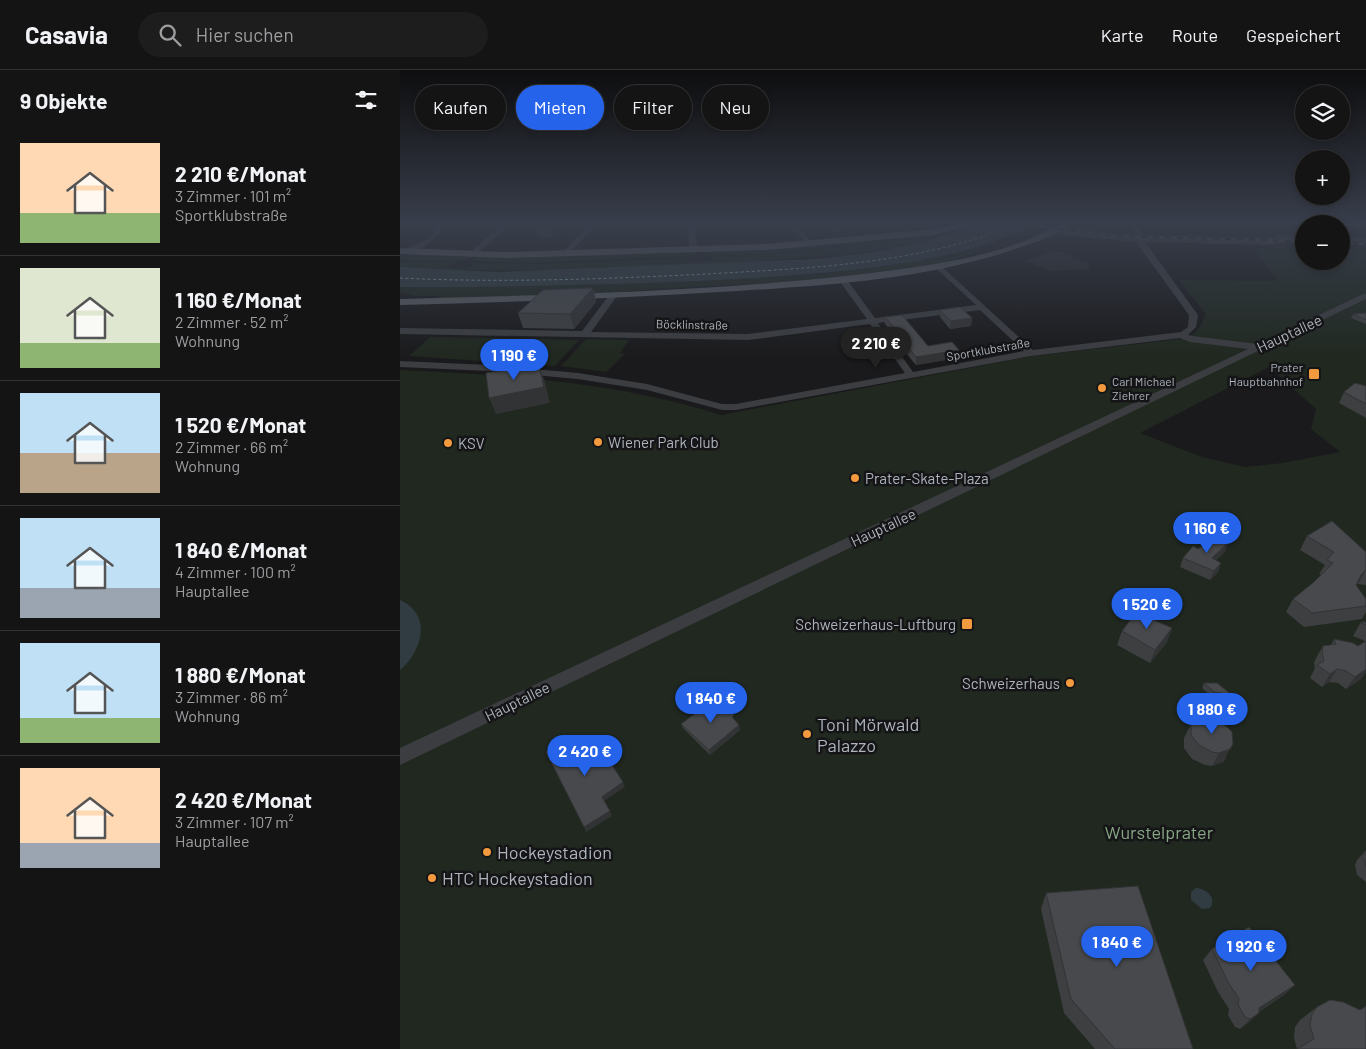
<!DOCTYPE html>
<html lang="de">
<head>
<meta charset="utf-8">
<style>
	:root { --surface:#141415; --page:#1d1d1e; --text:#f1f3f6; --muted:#9d9ea0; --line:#333334; --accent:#2563eb }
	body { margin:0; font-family:Barlow,sans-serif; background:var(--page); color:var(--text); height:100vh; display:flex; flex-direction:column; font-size:19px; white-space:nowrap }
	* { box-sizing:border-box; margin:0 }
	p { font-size:16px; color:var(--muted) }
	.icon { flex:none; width:28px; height:28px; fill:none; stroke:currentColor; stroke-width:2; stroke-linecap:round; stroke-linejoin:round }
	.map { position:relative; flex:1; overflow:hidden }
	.side { display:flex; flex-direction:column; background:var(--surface); width:400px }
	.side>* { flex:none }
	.hud { position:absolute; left:15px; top:15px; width:475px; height:45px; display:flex; gap:10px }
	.buttons { position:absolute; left:895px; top:15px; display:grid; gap:10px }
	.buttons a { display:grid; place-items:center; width:55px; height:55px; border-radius:50%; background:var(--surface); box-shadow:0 2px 8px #0003,0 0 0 1px var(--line); font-size:25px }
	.price { position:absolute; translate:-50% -42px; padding:0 11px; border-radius:18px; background:var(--accent); color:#fff; font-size:16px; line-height:32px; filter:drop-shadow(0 1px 2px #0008) }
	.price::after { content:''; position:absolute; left:50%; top:30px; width:15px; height:11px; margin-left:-8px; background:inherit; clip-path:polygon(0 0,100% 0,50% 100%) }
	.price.selected { background:#222; color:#fff }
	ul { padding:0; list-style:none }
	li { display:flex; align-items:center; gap:15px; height:125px; padding:0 20px }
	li+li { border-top:1px solid var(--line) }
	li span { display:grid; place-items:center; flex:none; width:140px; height:100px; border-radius:0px; color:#555 }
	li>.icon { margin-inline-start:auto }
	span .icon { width:60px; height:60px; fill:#fffc; stroke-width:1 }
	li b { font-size:21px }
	h2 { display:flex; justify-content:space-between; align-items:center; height:60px; padding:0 20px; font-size:21px }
	.chip { padding:0 18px; border-radius:22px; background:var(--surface); box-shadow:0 2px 8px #0003,0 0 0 1px var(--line); font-size:18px; line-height:45px }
	.chip.selected { background:var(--accent); color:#fff }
	header { display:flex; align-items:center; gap:30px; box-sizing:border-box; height:70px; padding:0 25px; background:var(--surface); border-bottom:1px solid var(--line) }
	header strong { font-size:24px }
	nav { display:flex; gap:28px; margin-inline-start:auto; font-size:18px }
	.search { width:350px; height:45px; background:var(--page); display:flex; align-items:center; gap:12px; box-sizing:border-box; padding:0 18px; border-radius:28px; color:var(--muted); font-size:19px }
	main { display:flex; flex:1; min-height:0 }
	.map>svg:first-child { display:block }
</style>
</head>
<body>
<header>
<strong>Casavia</strong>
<div class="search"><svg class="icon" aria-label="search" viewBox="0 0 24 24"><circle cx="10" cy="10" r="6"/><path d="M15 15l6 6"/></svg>Hier suchen</div>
<nav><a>Karte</a><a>Route</a><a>Gespeichert</a></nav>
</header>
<main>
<section class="side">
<h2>9 Objekte<svg class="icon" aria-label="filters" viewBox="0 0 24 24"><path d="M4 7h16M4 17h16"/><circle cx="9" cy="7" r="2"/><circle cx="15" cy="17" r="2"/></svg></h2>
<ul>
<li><span style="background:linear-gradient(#ffd9b3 70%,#8fb573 0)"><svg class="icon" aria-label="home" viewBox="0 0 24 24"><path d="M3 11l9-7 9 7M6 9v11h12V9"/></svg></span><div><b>2 210 €/Monat</b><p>3 Zimmer · 101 m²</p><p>Sportklubstraße</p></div></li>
<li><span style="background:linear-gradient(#dfe7d0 75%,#8fb573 0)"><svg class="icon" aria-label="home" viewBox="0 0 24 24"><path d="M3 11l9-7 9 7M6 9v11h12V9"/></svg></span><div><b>1 160 €/Monat</b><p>2 Zimmer · 52 m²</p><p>Wohnung</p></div></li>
<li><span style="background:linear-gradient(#bfe0f5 60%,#b9a48a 0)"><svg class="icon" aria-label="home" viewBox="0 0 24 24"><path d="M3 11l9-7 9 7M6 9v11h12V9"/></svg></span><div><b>1 520 €/Monat</b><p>2 Zimmer · 66 m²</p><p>Wohnung</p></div></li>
<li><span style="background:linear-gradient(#bfe0f5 70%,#9aa5b1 0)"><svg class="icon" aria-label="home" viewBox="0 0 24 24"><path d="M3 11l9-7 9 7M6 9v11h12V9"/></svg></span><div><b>1 840 €/Monat</b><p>4 Zimmer · 100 m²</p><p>Hauptallee</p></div></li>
<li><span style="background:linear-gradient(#bfe0f5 75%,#8fb573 0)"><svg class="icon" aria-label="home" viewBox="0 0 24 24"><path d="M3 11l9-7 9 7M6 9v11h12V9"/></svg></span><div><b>1 880 €/Monat</b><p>3 Zimmer · 86 m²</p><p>Wohnung</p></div></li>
<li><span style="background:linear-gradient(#ffd9b3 75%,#9aa5b1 0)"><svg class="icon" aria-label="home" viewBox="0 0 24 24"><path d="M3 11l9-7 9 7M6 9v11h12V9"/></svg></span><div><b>2 420 €/Monat</b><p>3 Zimmer · 107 m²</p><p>Hauptallee</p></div></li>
</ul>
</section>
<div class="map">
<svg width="966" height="979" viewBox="0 0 966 979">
	<rect width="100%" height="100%" fill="#1a1a1c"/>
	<g fill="#262729">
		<polygon points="668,158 727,165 904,168 904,173 729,168 664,162"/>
		<polygon points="654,180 672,185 673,189 679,189 680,192 687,192 690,199 650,201 626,191"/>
	</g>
	<g fill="#202820" fill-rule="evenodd">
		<path d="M625,159L628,160L558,184L528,191L559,185L618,165L552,191L529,196L400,211L227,221L205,225L32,230L35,227L44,226H15L0,223V217C81,218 161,215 242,213C341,210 441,206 538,187C568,181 597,169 625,159Z"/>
		<path d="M542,164L538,166L549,165L520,173L438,187L437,185C293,197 145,206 0,197V192H59L51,194L49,197L68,198L73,195L70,193L139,194L293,188L278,191H310L313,188L304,187L391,183Z"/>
		<polygon points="461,172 449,175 380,183 304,186 304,182"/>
		<path d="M904,174V191H941V176H966V979H0V300C108,305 217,312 321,345L633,286L780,269C799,263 798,261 806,244L779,210L871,211L877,209L853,179ZM869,297L916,339L911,359L940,382L883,393L845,397L802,387L740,363Z"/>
		<polygon points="0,183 72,187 64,191 9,191 0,190"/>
		<polygon points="295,183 295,186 128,193 72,191 76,187"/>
		<polygon points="30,267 179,270 155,296 9,286"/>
		<polygon points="185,270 188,269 229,270 220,283 225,284 206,302 161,296"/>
	</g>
	<g fill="#303c41">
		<path d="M592,152H640C570,188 487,197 409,204C356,209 303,211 250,213C167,215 83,218 0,217V197L98,202L415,189C462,185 510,177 555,162C567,158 580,157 592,152Z"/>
		<path d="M0,530C33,545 22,581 0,600Z"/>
		<path d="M796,818C807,819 817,828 810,838L802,839L791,830V822Z"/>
	</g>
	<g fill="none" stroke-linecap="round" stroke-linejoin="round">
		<path stroke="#84a6b6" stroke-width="1" stroke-dasharray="3 2.5" stroke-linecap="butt" d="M0,208C102,213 204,209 306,204C413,198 523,194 622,152"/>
		<g fill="#3b3d41" fill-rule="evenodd">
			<path d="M43,152H49L48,154H103L107,152L110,154L190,153L192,152H198L197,153L421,152L398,156L414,175L410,177L391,156L294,157L298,181L294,183L290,181L287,157L194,158L166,186H163V182L186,158H107L72,187H69V183L99,158H44C35,168 21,183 6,183V179L28,169L37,158H0V154H41Z"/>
			<path d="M726,152H732L742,163L745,168L871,171L876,170L875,167L878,165H904V169H882V173L871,175L745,172L798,245L796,257L788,265L792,266L858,274L963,224H966V229L0,695V678L848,279L790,272L780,268L631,286L336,340H322L247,320L178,309L89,301L0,297V291L89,295L178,303L247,314L322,334H336L505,303L470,254L348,270L0,264V258L182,261L210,224H213L217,226L191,262L348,264L467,249L438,209L442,207H445L475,248L576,235L537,199L536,197L540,195L633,280L781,262L788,257L789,245L736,172L653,164L650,162L653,160L730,168L737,165ZM580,240L624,281L513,302L478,253Z"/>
			<polygon points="941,166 966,168 966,172 941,170"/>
		</g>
		<g fill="#575a60" fill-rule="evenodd">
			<polygon points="569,152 584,152 534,165 367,180 107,188 0,184 0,178 107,182 367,174 534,159"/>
			<path d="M662,152H671C658,166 638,171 621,177C530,209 432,215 337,221C225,228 113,232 0,235V229C152,225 303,222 454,205C519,197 607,188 662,152Z"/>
			<polygon points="940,152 966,152 966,158 944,155"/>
		</g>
		<polyline stroke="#4e5156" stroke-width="1" points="958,152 966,153"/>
		<defs>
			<g id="rail">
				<polyline points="610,152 713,166 904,171"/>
				<polyline points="941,172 966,174"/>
			</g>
		</defs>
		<use href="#rail" stroke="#4e5156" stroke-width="3"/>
		<use href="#rail" stroke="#151517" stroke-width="2" stroke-dasharray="6" stroke-linecap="butt"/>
	</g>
	<g fill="#3d3f41">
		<polygon points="127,152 155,152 157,160 150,168 138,166 133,152"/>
		<polygon points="422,152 454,152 455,160 429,162 422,153"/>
		<polygon points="193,218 196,232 174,259 123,258 118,243"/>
		<polygon points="540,240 572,248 571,256 550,259 540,247"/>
		<polygon points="966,243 966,254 951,248 953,244"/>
		<polygon points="485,247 528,276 559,280 558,288 516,295 491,265 491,262 485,254"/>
		<polygon points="966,316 966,348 939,333 944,322"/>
		<polygon points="907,466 966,482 966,515 958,514 956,515 966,529 966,542 962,549 904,557 886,542 893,529 914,512 922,505 919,504 925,495 900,480"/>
		<polygon points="798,479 825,482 816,490 821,493 818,502 810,510 780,497 783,488"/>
		<polygon points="961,552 966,552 966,602 961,609 946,619 938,613 929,612 922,617 910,608 915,598 914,593 916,588 923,576 931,575 934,569 958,576 965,571 953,566"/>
		<polygon points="772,558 767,572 750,593 717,575 722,561"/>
		<polygon points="804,613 832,625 830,629 812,627 802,618"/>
		<polygon points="334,650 340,660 310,685 283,658 281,654 335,650"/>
		<polygon points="791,654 826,688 823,692 812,696 805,695 792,689 784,678 784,668"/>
		<polygon points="965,781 966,781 966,812 957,805 955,795 957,790"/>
		<polygon points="646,823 793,979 695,979 664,943 641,839"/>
		<polygon points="812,879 895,915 884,925 859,942 848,953 840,959 835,957 828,945 829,939 818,922 803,890"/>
		<polygon points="917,937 960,940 966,979 897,979 894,968 895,957 900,950"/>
	</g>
	<g fill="#323335">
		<polygon points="145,152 155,152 157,160 150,168"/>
		<polygon points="428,152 454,152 455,160 429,162"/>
		<polygon points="193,218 196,232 174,259 170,244"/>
		<polygon points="572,248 571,256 550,259 551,251"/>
		<polygon points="559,280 558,288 516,295 516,287"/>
		<polygon points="139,296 145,312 150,333 96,344 89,328"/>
		<polygon points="829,472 825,482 808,497 812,488"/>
		<polygon points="821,493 818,502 810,510 814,501"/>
		<polygon points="966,500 958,514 952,519 961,505"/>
		<polygon points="772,558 767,572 750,593 755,580"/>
		<polygon points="937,599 929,612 922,617 930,604"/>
		<polygon points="966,599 966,602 961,609 946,619 955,607"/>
		<polygon points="339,655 340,660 310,685 309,680"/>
		<polygon points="833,674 823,692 812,696 819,683"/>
		<polygon points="223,712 225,717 204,731 202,727"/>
		<polygon points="210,741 212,746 186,762 184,757"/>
		<polygon points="895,915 884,925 848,948 859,938"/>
		<polygon points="859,943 848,953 840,959 850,949"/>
	</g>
	<g fill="#47494c" stroke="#323335">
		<polygon points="193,218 170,244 118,243 143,220"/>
		<polygon points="560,237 572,248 551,251 540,240"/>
		<polygon points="966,243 966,250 953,244"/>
		<polygon points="502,245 528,276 552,272 559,280 516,287 492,257 494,257 485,247"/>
		<polygon points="123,296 124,299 139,296 144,317 89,328 86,303"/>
		<polygon points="955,313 966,316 966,334 944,322"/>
		<polygon points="932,451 966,482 966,500 961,505 956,515 966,529 966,536 912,543 893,529 914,512 933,493 927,490 934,482 907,466"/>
		<polygon points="818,466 829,472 812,488 821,493 814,501 783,488 793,476 798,479"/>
		<polygon points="736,542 772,558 755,580 722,561"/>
		<polygon points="961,552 966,552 966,555 961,553"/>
		<polygon points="934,569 953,573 958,576 966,571 966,599 955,607 946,601 937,599 930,604 917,595 924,591 922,581 923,576 936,574"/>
		<polygon points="804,613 817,613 832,625 814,622"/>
		<polygon points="317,627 334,645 332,647 339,655 309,680 281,654"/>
		<polygon points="799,648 814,648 827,657 832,662 833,674 830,679 819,683 812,682 799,675 791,665 791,654"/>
		<polygon points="174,667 181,679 197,670 213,693 212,695 223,712 202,727 210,741 184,757 146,682"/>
		<polygon points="965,781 966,781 966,797 963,787"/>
		<polygon points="738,816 793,979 715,979 671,929 646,823"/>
		<polygon points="849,857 895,915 859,938 859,943 850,949 845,947 838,935 839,929 828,912 812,879"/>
		<polygon points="930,930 943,932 960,940 966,936 966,979 897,979 914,969 910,955 912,944 917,937"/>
	</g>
	<linearGradient id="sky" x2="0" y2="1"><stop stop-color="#0e0e0f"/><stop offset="0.53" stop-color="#383e4b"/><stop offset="1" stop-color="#383e4b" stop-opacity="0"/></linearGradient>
	<rect width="966" height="289" fill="url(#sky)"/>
	<g fill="#f29a3d" stroke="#151517" stroke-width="2">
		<rect x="908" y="298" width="12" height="12" rx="2.5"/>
		<circle cx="702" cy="318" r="5"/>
		<circle cx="198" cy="372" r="5"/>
		<circle cx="48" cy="373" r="5"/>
		<circle cx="455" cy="408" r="5"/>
		<rect x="561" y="548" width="12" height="12" rx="2.5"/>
		<circle cx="670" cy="613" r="5"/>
		<circle cx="407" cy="664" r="5"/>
		<circle cx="87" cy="782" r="5"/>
		<circle cx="32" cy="808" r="5"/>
	</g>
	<g text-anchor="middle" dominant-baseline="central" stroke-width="5" stroke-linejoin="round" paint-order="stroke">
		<g font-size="12" fill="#adb4bc" stroke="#151517">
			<text transform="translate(292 254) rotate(1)">Böcklinstraße</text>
			<text transform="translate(588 279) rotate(-10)">Sportklubstraße</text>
		</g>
		<g font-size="12" fill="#adb4bc" stroke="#151517" text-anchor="end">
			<text x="903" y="297">Prater<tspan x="903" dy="14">Hauptbahnhof</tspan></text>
			<text x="712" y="311" text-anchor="start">Carl Michael<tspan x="712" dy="14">Ziehrer</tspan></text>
		</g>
		<g font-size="15" fill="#adb4bc" stroke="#151517">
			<text transform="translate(889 263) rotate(-25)">Hauptallee</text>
			<text transform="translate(483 457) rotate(-25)">Hauptallee</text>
			<text transform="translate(117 631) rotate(-26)">Hauptallee</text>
		</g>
		<g font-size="15" fill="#adb4bc" stroke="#151517" text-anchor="start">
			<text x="208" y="372">Wiener Park Club</text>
			<text x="58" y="373">KSV</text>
			<text x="465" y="408">Prater-Skate-Plaza</text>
			<text x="556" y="554" text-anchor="end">Schweizerhaus-Luftburg</text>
			<text x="660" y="613" text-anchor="end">Schweizerhaus</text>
		</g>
		<g font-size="18" fill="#adb4bc" stroke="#151517" text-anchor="start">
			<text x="417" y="654">Toni Mörwald<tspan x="417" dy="21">Palazzo</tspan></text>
			<text x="97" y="782">Hockeystadion</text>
			<text x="42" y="808">HTC Hockeystadion</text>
		</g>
		<g font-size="18" fill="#87a684" stroke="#151517">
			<text x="759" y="762">Wurstelprater</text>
		</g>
	</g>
</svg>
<div class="buttons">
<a><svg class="icon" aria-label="layers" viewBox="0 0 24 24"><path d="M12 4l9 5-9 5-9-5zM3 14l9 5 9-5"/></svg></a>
<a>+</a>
<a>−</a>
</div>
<b class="price selected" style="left:476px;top:299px">2 210 €</b>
<b class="price" style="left:114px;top:311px">1 190 €</b>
<b class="price" style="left:807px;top:484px">1 160 €</b>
<b class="price" style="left:747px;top:560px">1 520 €</b>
<b class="price" style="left:311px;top:654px">1 840 €</b>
<b class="price" style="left:812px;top:665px">1 880 €</b>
<b class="price" style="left:185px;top:707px">2 420 €</b>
<b class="price" style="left:717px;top:898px">1 840 €</b>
<b class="price" style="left:851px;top:902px">1 920 €</b>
<div class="hud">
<a class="chip">Kaufen</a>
<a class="chip selected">Mieten</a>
<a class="chip">Filter</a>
<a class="chip">Neu</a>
</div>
</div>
</main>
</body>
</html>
